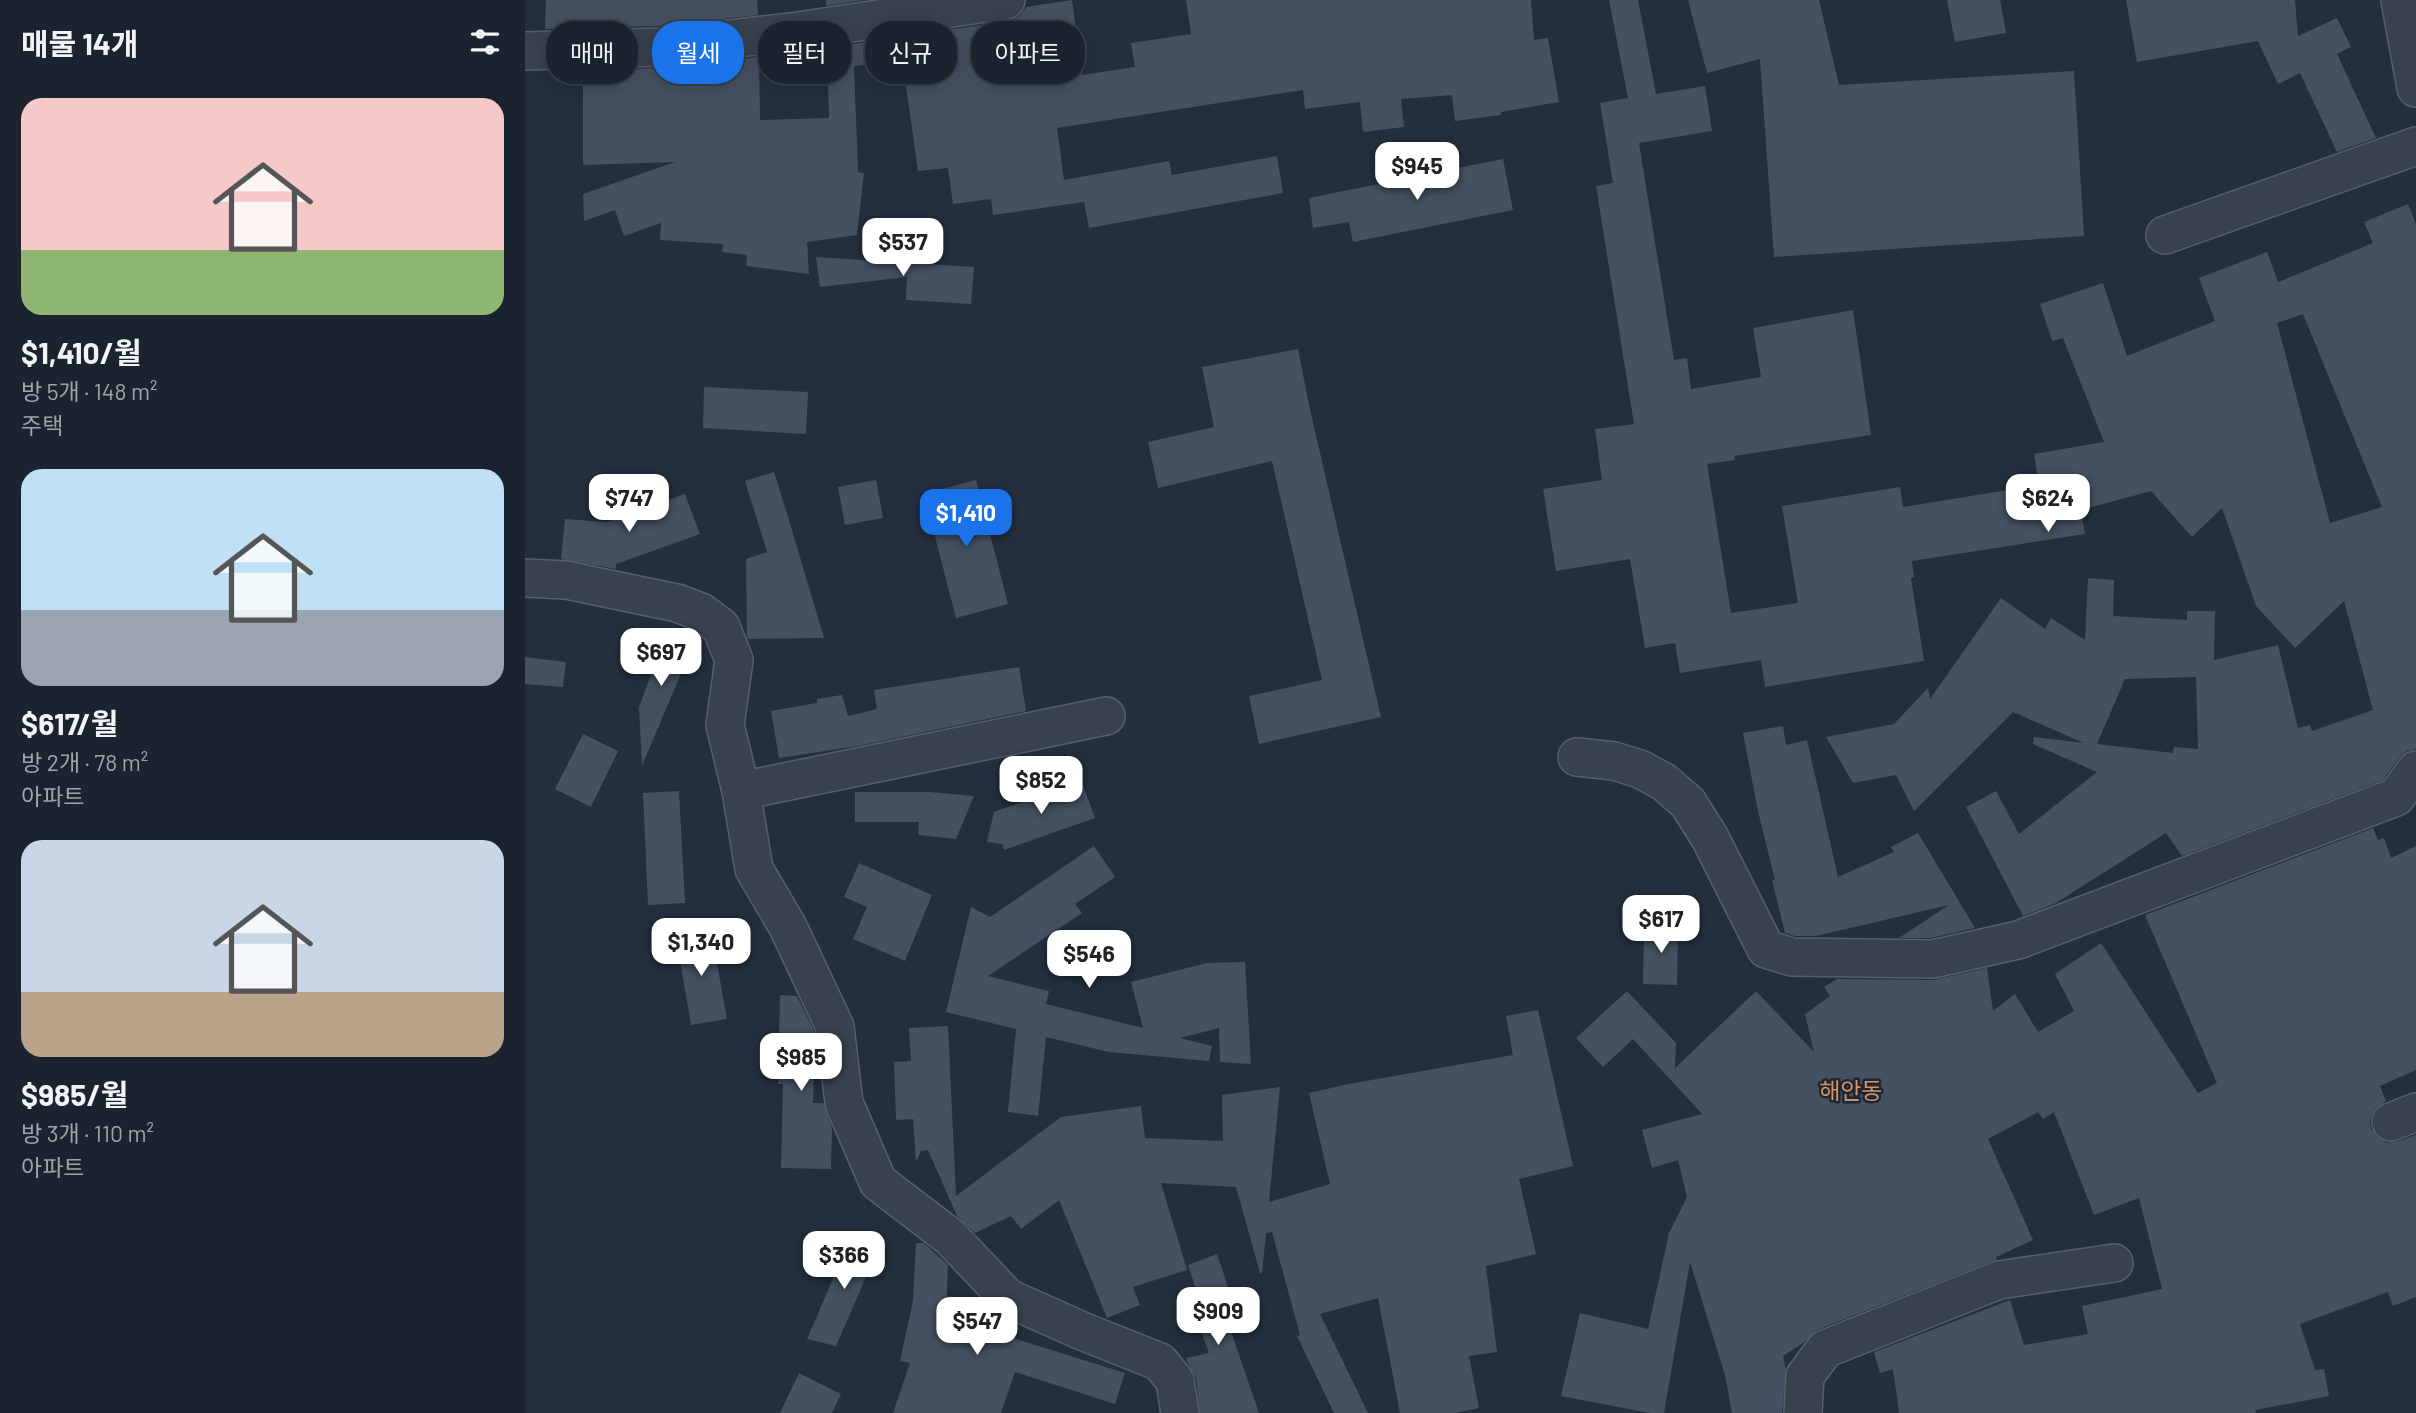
<!DOCTYPE html>
<html lang="ko">
<head>
<meta charset="utf-8">
<style>
	:root { --surface:#1b232e; --page:#282f3a; --text:#f1f3f6; --muted:#a0a4aa; --line:#39404a; --accent:#1a73e8 }
	body { margin:0; font-family:Barlow,"Noto Sans KR",sans-serif; background:var(--page); color:var(--text); height:100vh; display:flex; flex-direction:column; font-size:26px; white-space:nowrap }
	* { box-sizing:border-box; margin:0 }
	p { font-size:23px; color:var(--muted) }
	.icon { flex:none; width:38px; height:38px; fill:none; stroke:currentColor; stroke-width:2; stroke-linecap:round; stroke-linejoin:round }
	.map { position:relative; flex:1; overflow:hidden }
	.drawer { display:flex; flex-direction:column; background:var(--surface); width:525px }
	.drawer>* { flex:none }
	.banner { position:absolute; left:21px; top:21px; width:665px; height:63px; display:flex; gap:14px }
	.price { position:absolute; translate:-50% -60px; padding:0 16px; border-radius:14px; background:#fff; color:#222; font-size:23px; line-height:46px; filter:drop-shadow(0 2px 4px #0008) }
	.price::after { content:''; position:absolute; left:50%; top:42px; width:21px; height:16px; margin-left:-10px; background:inherit; clip-path:polygon(0 0,100% 0,50% 100%) }
	.price.active { background:var(--accent); color:#fff }
	ul { padding:0; list-style:none }
	li { display:grid; align-content:center; gap:14px; height:371px; padding:0 21px }
	li span { display:grid; place-items:center; height:217px; border-radius:21px; color:#555 }
	li>.icon { margin-inline-start:auto }
	span .icon { width:126px; height:126px; fill:#fffc; stroke-width:1 }
	li b { font-size:30px }
	h2 { display:flex; justify-content:space-between; align-items:center; height:84px; padding:0 21px; font-size:30px }
	.tag { padding:0 24px; border-radius:28px; background:var(--surface); box-shadow:0 4px 18px #0003,0 0 0 2px var(--line); font-size:24px; line-height:63px }
	.tag.active { background:var(--accent); color:#fff }
	main { display:flex; flex:1; min-height:0 }
	.map>svg:first-child { display:block }
</style>
</head>
<body>
<main>
<section class="drawer">
<h2>매물 14개<svg class="icon" aria-label="filters" viewBox="0 0 24 24"><path d="M4 7h16M4 17h16"/><circle cx="9" cy="7" r="2"/><circle cx="15" cy="17" r="2"/></svg></h2>
<ul>
<li><span style="background:linear-gradient(#f6c9c9 70%,#8fb573 0)"><svg class="icon" aria-label="home" viewBox="0 0 24 24"><path d="M3 11l9-7 9 7M6 9v11h12V9"/></svg></span><div><b>$1,410/월</b><p>방 5개 · 148 m²</p><p>주택</p></div></li>
<li><span style="background:linear-gradient(#bfe0f5 65%,#9aa5b1 0)"><svg class="icon" aria-label="home" viewBox="0 0 24 24"><path d="M3 11l9-7 9 7M6 9v11h12V9"/></svg></span><div><b>$617/월</b><p>방 2개 · 78 m²</p><p>아파트</p></div></li>
<li><span style="background:linear-gradient(#c9d6e8 70%,#b9a48a 0)"><svg class="icon" aria-label="home" viewBox="0 0 24 24"><path d="M3 11l9-7 9 7M6 9v11h12V9"/></svg></span><div><b>$985/월</b><p>방 3개 · 110 m²</p><p>아파트</p></div></li>
</ul>
</section>
<div class="map">
<svg width="1891" height="1413" viewBox="0 0 1891 1413">
	<rect width="100%" height="100%" fill="#242f3e"/>
	<g fill="#455162" fill-rule="evenodd">
		<polygon points="21,0 232,0 233,15 135,26 20,29"/>
		<polygon points="301,0 339,0 301,6"/>
		<polygon points="547,0 557,75 610,67 606,43 666,34 661,0 1006,0 1009,40 1023,38 1034,102 976,112 976,115 930,121 927,95 876,99 879,127 838,132 835,102 780,109 778,90 532,128 539,180 644,161 647,175 752,156 758,193 564,228 559,202 468,215 466,199 428,204 423,168 393,171 374,37 484,21 495,16 501,7"/>
		<path d="M1084,0H1113L1131,94L1180,86L1187,131L1114,143L1149,360L1162,358L1166,389L1236,377L1228,328L1328,310L1346,435L1209,456L1210,460L1182,464L1206,613L1273,603L1257,506L1375,487L1378,507L1514,485L1509,454L1579,442L1538,338L1527,341L1515,304L1578,283L1602,356L1690,321L1674,278L1742,252L1753,282L1848,243L1839,222L1883,204L1891,224V749L1882,751L1875,757L1858,780L1657,856L1641,833L1531,903L1498,916L1441,807L1471,791L1494,834L1572,772L1508,744L1509,737L1559,743L1488,712L1389,811L1371,775L1328,783L1301,737L1369,724L1403,688L1405,699L1476,598L1520,629L1526,618L1560,640L1563,578L1589,580L1588,616L1662,620V611H1690L1689,660L1753,645L1773,728L1785,725L1787,731L1848,710L1819,601L1770,648L1731,606L1697,508L1667,537L1626,491L1556,510L1560,534L1387,561L1389,577L1386,578L1399,661L1240,687L1236,660L1155,673L1150,643L1120,648L1105,559L1031,571L1018,489L1077,480L1070,429L1109,424L1071,186L1088,183L1075,103L1103,98ZM1778,314L1857,507L1805,523L1752,323ZM1671,677L1673,749L1649,747L1648,753L1572,744L1600,679Z"/>
		<polygon points="1163,0 1294,0 1314,85 1549,71 1559,236 1249,257 1235,59 1182,73"/>
		<polygon points="1422,0 1475,0 1481,33 1430,42"/>
		<polygon points="1601,0 1770,0 1773,36 1812,18 1826,47 1812,54 1851,138 1812,152 1775,73 1753,84 1733,41 1612,62"/>
		<polygon points="355,40 352,63 329,66 333,172 339,173 332,235 282,242 284,274 221,266 222,255 197,252 198,244 135,240 136,223 99,236 90,210 59,221 58,194 150,162 58,165 58,70 139,68 234,57 235,120 304,118 302,48"/>
		<polygon points="978,159 988,210 828,242 824,222 788,228 784,198"/>
		<polygon points="291,257 449,267 446,304 381,300 382,277 295,287"/>
		<polygon points="773,349 784,405 856,717 734,744 724,696 797,680 747,461 633,488 623,442 689,427 677,367"/>
		<polygon points="179,387 283,392 281,434 178,428"/>
		<polygon points="249,472 264,520 299,638 223,639 222,636 221,559 242,552 220,481"/>
		<polygon points="351,480 358,518 320,525 313,487"/>
		<polygon points="451,480 483,604 431,618 399,494"/>
		<polygon points="160,494 175,534 91,564 91,569 36,559 40,519 82,522"/>
		<polygon points="141,634 168,645 117,766 114,707"/>
		<polygon points="0,657 41,662 38,687 0,684"/>
		<polygon points="494,667 501,711 333,746 254,758 246,711 292,703 292,699 317,695 323,716 352,709 349,690"/>
		<polygon points="1258,726 1261,745 1282,740 1313,877 1369,852 1366,847 1393,833 1450,928 1406,938 1374,938 1424,905 1291,936 1270,936 1260,933 1247,880 1250,880 1233,811 1218,733"/>
		<polygon points="58,734 93,751 66,807 30,789"/>
		<polygon points="556,780 570,818 479,850 477,844 462,842 469,812"/>
		<polygon points="154,791 160,903 123,905 118,793"/>
		<polygon points="330,792 405,792 449,796 431,839 393,835 394,822 330,822"/>
		<polygon points="1848,828 1853,840 1859,838 1866,858 1891,846 1891,1070 1855,1086 1861,1101 1850,1109 1845,1120 1846,1129 1853,1138 1862,1143 1874,1141 1891,1135 1891,1297 1868,1306 1863,1292 1775,1324 1790,1370 1799,1369 1804,1396 1730,1410 1731,1413 1374,1413 1368,1369 1355,1373 1349,1352 1485,1300 1499,1345 1563,1334 1557,1306 1637,1289 1614,1198 1569,1215 1529,1112 1518,1119 1513,1112 1463,1139 1508,1240 1471,1257 1472,1259 1292,1330 1278,1343 1258,1356 1261,1370 1257,1413 1207,1413 1200,1375 1165,1262 1139,1413 1125,1413 1036,1396 1055,1313 1123,1329 1144,1233 1162,1197 1153,1160 1127,1168 1117,1130 1177,1114 1108,1039 1078,1067 1051,1038 1102,991 1151,1043 1150,1068 1231,991 1289,1052 1280,1014 1305,996 1299,987 1312,979 1408,980 1462,968 1468,1011 1490,994 1513,1032 1549,1011 1530,974 1576,943 1673,1093 1692,1083 1620,915"/>
		<polygon points="569,846 590,877 550,904 557,913 463,976 524,991 521,1004 618,1028 606,982 682,963 720,962 726,1064 695,1062 694,1028 655,1038 687,1046 684,1061 584,1052 521,1037 513,1116 483,1112 491,1029 421,1012 446,907 465,917"/>
		<polygon points="334,863 407,895 380,961 328,939 342,907 319,897"/>
		<polygon points="1119,925 1153,926 1152,985 1118,984"/>
		<polygon points="186,930 202,1019 166,1025 151,937"/>
		<polygon points="255,995 272,996 290,1033 288,1103 298,1103 307,1128 306,1169 256,1168 258,1084 253,1084"/>
		<polygon points="1013,1010 1048,1166 994,1179 1011,1254 961,1266 972,1352 944,1356 954,1408 930,1413 875,1413 853,1298 795,1314 843,1413 809,1413 772,1336 775,1335 747,1232 741,1233 737,1273 735,1273 711,1187 636,1183 662,1270 608,1287 615,1305 582,1318 534,1200 496,1229 486,1216 450,1233 432,1216 403,1150 396,1151 391,1162 388,1119 371,1120 369,1062 386,1061 384,1028 423,1026 431,1196 536,1117 616,1106 620,1138 698,1141 697,1095 755,1087 744,1202 805,1184 784,1093 824,1084 988,1055 981,1016"/>
		<polygon points="328,1233 355,1245 311,1346 282,1339"/>
		<polygon points="391,1243 399,1243 423,1265 421,1317 600,1373 590,1404 490,1372 476,1413 368,1413 385,1363 375,1361 388,1301"/>
		<polygon points="692,1254 711,1310 700,1314 734,1413 675,1413 671,1378 662,1362 661,1358 684,1353 673,1322 681,1319 663,1265"/>
		<polygon points="274,1373 316,1394 307,1413 255,1413"/>
	</g>
	<g fill="none" stroke-linecap="round" stroke-linejoin="round">
		<defs>
			<g id="minor">
				<polyline points="1875,0 1891,88"/>
				<polyline points="0,51 137,47 273,31 481,0"/>
				<polyline points="1640,235 1891,146"/>
				<polyline points="0,578 41,580 152,603 176,612 196,627 209,660 200,725 216,791 229,869 263,927 310,1027 319,1103 353,1182 425,1237 483,1298 557,1331 635,1362 650,1381 655,1413"/>
				<polyline points="1052,757 1089,761 1115,769 1139,782 1163,803 1185,838 1241,949 1267,957 1408,959 1493,940 1871,797 1891,770"/>
				<polyline points="216,791 581,716"/>
				<polyline points="1866,1122 1891,1112"/>
				<polyline points="1278,1413 1280,1376 1300,1349 1474,1280 1589,1263"/>
			</g>
		</defs>
		<use href="#minor" stroke="#565f6c" stroke-width="40"/>
		<use href="#minor" stroke="#38414e" stroke-width="37"/>
	</g>
	<g text-anchor="middle" dominant-baseline="central" stroke-width="5" stroke-linejoin="round" paint-order="stroke">
		<g font-size="23" fill="#d59563" stroke="#1d2633">
			<text x="1326" y="1090">해안동</text>
		</g>
	</g>
</svg>
<b class="price" style="left:892px;top:202px">$945</b>
<b class="price" style="left:378px;top:278px">$537</b>
<b class="price" style="left:104px;top:534px">$747</b>
<b class="price" style="left:1523px;top:534px">$624</b>
<b class="price active" style="left:441px;top:549px">$1,410</b>
<b class="price" style="left:136px;top:688px">$697</b>
<b class="price" style="left:516px;top:816px">$852</b>
<b class="price" style="left:1136px;top:955px">$617</b>
<b class="price" style="left:176px;top:978px">$1,340</b>
<b class="price" style="left:564px;top:990px">$546</b>
<b class="price" style="left:276px;top:1093px">$985</b>
<b class="price" style="left:319px;top:1291px">$366</b>
<b class="price" style="left:693px;top:1347px">$909</b>
<b class="price" style="left:452px;top:1357px">$547</b>
<div class="banner">
<a class="tag">매매</a>
<a class="tag active">월세</a>
<a class="tag">필터</a>
<a class="tag">신규</a>
<a class="tag">아파트</a>
</div>
</div>
</main>
</body>
</html>
